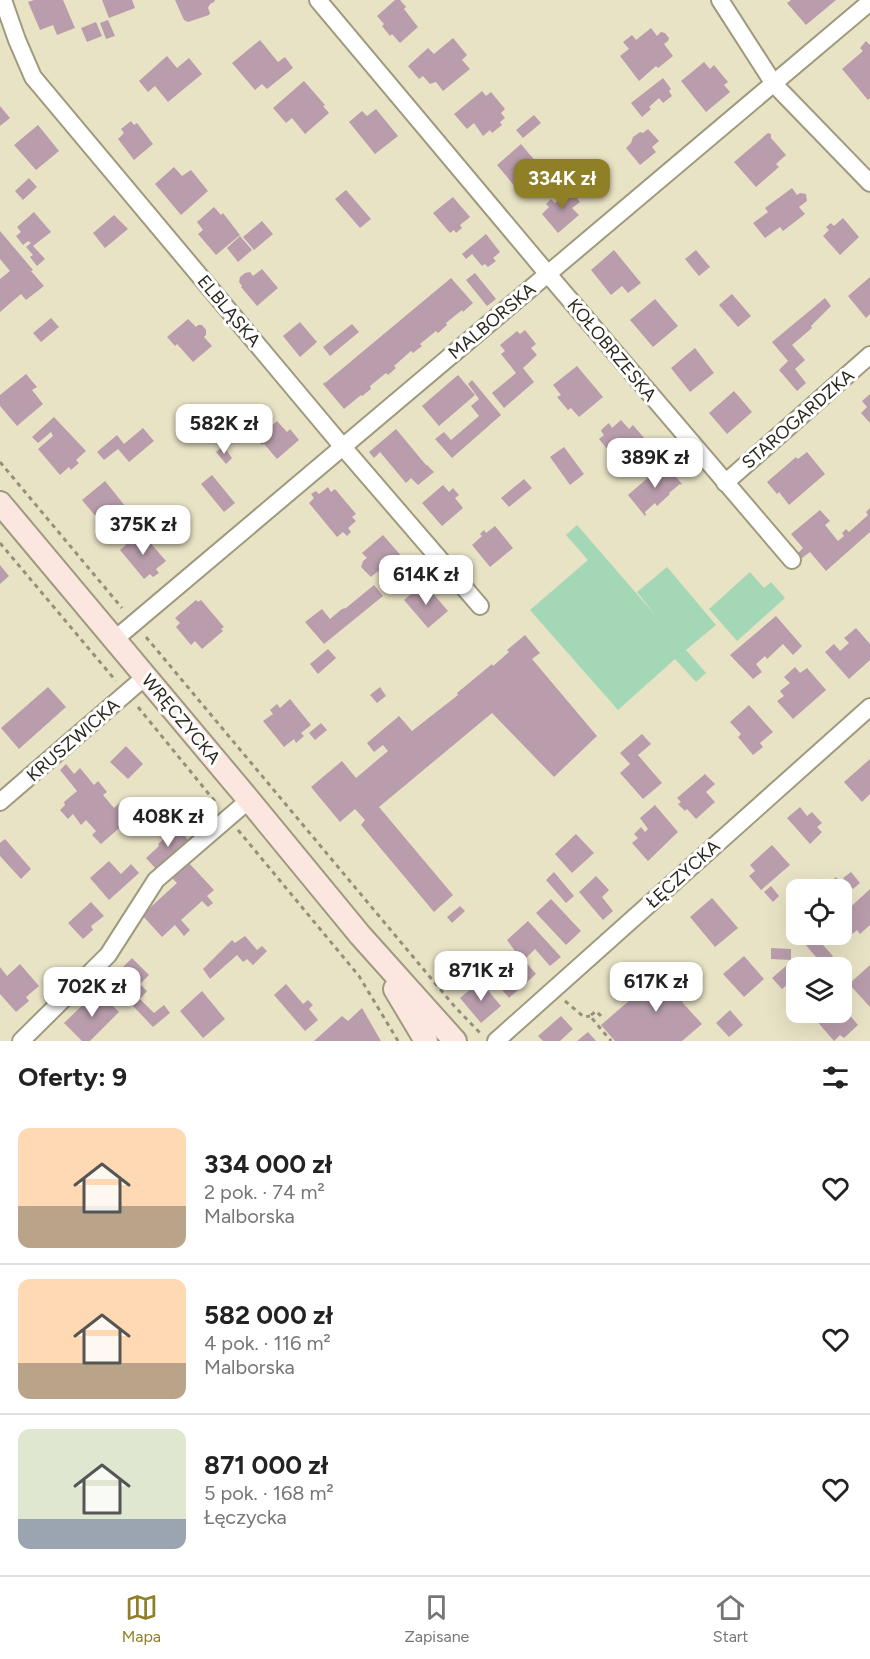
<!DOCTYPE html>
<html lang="pl">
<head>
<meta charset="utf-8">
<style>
	:root { --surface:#fff; --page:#f2f2f2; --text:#222; --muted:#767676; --line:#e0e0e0; --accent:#8f7f26 }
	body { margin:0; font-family:Figtree,sans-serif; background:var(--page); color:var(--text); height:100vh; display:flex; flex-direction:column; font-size:22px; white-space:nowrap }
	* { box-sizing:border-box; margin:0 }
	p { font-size:20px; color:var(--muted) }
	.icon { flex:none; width:33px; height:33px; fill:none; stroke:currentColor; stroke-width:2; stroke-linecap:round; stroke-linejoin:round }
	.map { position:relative; height:1041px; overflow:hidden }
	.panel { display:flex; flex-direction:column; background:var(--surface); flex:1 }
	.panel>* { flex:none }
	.controls { position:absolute; left:786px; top:879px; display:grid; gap:12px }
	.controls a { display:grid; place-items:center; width:66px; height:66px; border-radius:12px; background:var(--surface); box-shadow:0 6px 24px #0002; font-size:30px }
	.price { position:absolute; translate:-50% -51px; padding:0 14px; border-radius:12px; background:#fff; color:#222; font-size:20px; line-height:39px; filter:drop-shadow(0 2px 3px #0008) }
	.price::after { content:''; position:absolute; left:50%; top:36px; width:18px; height:14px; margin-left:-9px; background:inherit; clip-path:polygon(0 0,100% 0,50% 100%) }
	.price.on { background:var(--accent); color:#fff }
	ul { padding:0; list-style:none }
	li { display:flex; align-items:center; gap:18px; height:150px; padding:0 18px }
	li+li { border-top:2px solid var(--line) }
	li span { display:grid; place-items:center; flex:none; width:168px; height:120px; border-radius:12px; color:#555 }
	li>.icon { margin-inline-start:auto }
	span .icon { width:72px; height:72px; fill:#fffc; stroke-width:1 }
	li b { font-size:26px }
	h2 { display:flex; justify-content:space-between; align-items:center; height:72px; padding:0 18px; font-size:26px }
	.menu { display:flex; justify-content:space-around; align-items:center; height:84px; border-top:2px solid var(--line); background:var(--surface); font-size:16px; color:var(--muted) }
	.menu a { display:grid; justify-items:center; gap:3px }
	.menu .on { color:var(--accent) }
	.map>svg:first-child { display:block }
</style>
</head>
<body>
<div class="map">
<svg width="870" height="1041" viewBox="0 0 870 1041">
	<rect width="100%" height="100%" fill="#e9e3c6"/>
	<g fill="#a3d7b6">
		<polygon points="577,525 656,616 637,592 667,567 716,625 686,650 706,673 696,682 675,659 618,710 530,610 588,560 566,535"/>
		<polygon points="750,572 764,588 771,582 785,598 737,641 709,609"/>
	</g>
	<g fill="#b99dac">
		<polygon points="34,0 63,0 75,28 57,35 53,25 40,30 28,2"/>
		<polygon points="102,0 132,0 135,8 109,18"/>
		<polygon points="175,0 215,0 214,2 210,4 208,8 210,13 209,15 188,22 184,20"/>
		<polygon points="395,0 400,0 406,7 404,9 418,27 400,43 392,34 390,36 382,26 384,24 377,16"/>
		<polygon points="791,0 836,0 806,25 787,3"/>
		<polygon points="108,20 115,36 106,39 100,23"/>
		<polygon points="96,22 102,36 87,42 81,28"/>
		<polygon points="651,28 657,36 661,32 665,33 669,38 668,41 664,44 673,56 658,68 656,66 639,81 620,56 629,49 623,42 632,35 636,40"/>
		<polygon points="453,38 467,55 462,60 470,69 443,91 436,82 430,84 423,76 419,79 408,66 428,48 434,54"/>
		<polygon points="260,40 278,62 285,57 293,68 267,89 262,84 255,90 232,63"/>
		<polygon points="866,41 870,45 870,98 868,100 842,69 863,51 860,48"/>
		<polygon points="167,56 177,68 189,58 202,74 168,102 155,86 148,92 139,81"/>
		<polygon points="704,62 710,69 714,65 728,82 724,85 730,92 706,112 681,81"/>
		<polygon points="663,78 671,89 669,91 672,96 663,103 659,98 649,107 651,109 642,117 631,103"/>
		<polygon points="304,81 325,105 323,106 329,113 305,134 292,118 286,123 273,108"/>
		<polygon points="482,91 486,96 491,92 505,109 501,113 505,118 500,122 502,125 492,133 490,130 483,136 474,123 467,129 454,114"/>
		<polygon points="0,106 10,118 0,126"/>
		<polygon points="376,109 398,136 375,154 349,122 362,111 367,116"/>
		<polygon points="534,115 541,123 523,138 516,130"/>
		<polygon points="131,121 134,125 137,123 153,144 134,160 118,139 124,133 121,129"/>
		<polygon points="38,125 59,151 36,170 14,145"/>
		<polygon points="648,129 659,141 652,147 656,152 640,165 626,148 631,143 633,137 640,132 643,133"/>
		<polygon points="768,133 771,134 771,138 786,155 776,164 779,167 756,187 734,162"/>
		<polygon points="521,144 542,169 517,189 497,165"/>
		<polygon points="174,167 182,176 191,170 208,191 181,215 155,184"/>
		<polygon points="29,178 37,187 23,200 15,191"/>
		<polygon points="568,187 580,202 572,208 579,215 558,233 542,214 549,207 546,204 551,199 555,203 560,199 557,196"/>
		<polygon points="792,188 797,195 800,193 806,194 807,201 799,207 805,214 783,231 780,227 765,238 753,223 768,212 765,208"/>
		<polygon points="346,190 371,219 360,228 335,199"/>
		<polygon points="453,197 470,217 460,225 462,228 456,233 454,230 450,233 433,213"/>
		<polygon points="214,207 221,215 223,213 240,235 216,255 198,234 203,230 197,222"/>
		<polygon points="34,212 51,232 33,246 45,259 37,266 30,257 33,255 26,247 31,243 28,241 23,245 16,236 21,232 17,227"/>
		<polygon points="114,215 128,229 105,248 93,233"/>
		<polygon points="843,218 859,237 840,255 823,236 829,230 826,227 831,223 834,226"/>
		<polygon points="262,221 273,234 254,250 243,237"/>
		<polygon points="0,231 33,270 31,271 44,286 26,300 21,294 0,312 0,279 10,271 0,259"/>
		<polygon points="486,234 500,252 493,258 496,261 488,267 485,264 482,266 472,254 466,259 462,254"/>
		<polygon points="240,236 252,250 238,262 227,248"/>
		<polygon points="614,250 641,283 628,293 622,286 611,295 591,270"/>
		<polygon points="696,250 710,267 699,276 685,259"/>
		<polygon points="262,269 278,288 257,306 241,287 242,286 239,282 240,277 245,273 250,272 253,276"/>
		<polygon points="475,273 496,299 487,306 466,280"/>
		<polygon points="870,277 870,314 866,318 848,296"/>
		<polygon points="451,278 473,303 463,312 462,310 446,323 447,325 438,333 436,331 420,344 422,346 413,353 411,351 394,366 396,368 388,375 386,373 370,386 371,389 362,396 361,395 344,409 323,384 325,382 325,383"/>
		<polygon points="732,294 751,316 738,327 719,305"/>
		<polygon points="825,298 831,306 811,326 812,328 792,345 805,360 795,369 806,383 797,391 779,370 788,361 772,342"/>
		<polygon points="655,299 678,326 653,347 630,320"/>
		<polygon points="51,318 59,327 41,342 33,333"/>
		<polygon points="188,319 196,327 198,325 202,325 206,330 206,335 204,337 212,346 193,362 177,344 175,346 167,337"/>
		<polygon points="300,322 317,342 300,357 283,336"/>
		<polygon points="352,324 359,332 330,356 323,347"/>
		<polygon points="525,330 536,344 531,348 537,355 523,368 534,382 504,408 492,393 516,373 501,354 505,351 500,345 517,331 520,334"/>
		<polygon points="695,348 714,373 690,392 671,368"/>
		<polygon points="577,366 603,397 579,417 571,408 568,410 557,397 561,395 553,385"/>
		<polygon points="26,374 37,387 32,390 43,404 17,426 0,406 0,395"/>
		<polygon points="458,375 475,395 439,426 422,406"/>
		<polygon points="472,380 501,415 452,458 435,439 444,432 451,440 479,416 471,406 479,399 468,384"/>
		<polygon points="734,391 752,412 727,434 709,413"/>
		<polygon points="870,394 870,423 861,413 867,407 862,401"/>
		<polygon points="54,417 86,451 76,460 79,463 71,470 69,467 60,475 38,449 53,436 51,432 38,443 32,437"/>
		<polygon points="621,420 629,429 633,425 651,446 650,450 639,458 636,454 630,455 619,464 599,439 604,435 601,431 602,429 609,423 612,428"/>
		<polygon points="277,421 287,432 290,429 299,440 277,459 264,444 262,445 256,439"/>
		<polygon points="143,428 154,441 129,462 118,449 104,460 97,452 117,435 124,444"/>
		<polygon points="396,429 426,465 427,465 434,472 418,485 411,478 406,483 380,452 374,458 369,452"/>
		<polygon points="223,446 232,458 226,464 216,452"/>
		<polygon points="564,447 584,474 570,485 550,457"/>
		<polygon points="807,452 825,474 789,505 779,492 777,494 767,482 796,457 798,459"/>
		<polygon points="665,463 667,466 670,464 673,467 670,470 682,484 681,485 680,484 669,493 670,494 657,506 655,503 645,512 646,515 645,516 628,495"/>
		<polygon points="212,475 235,503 224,512 201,484"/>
		<polygon points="524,479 532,488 509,507 501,498"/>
		<polygon points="105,481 130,512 107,530 82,500"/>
		<polygon points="443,485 449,492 453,488 459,495 455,498 463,508 442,526 422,503"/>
		<polygon points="328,487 331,492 335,489 356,514 352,517 356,521 348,528 351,532 347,536 343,532 337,537 309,503 314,498 311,494 316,491 319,494"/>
		<polygon points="870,508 870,532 826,571 810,552 802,558 798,553 803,548 791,534 820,510 830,521 825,525 838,541 844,536 842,533 846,529 849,532 868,515 866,512"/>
		<polygon points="495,526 513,548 490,567 472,545 482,536 480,534 484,530 486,533"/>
		<polygon points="141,532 166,561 156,569 159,573 153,577 150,574 144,579 120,550 126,545 123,542 129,537 132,540"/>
		<polygon points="383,535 403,558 382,576 378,571 371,577 361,567 363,561 367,558 362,553"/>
		<polygon points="0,565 9,576 0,584"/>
		<polygon points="424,583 448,611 428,628 404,600"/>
		<polygon points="374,585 383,596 324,644 305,622 322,609 330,619 342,609 346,608"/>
		<polygon points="196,600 198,602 201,600 224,627 221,629 223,631 202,649 195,641 191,645 176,627 180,623 175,618"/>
		<polygon points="776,616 802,646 793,655 783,644 767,659 765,656 756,664 762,672 753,679 730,655"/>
		<polygon points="856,628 870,644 870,660 849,679 825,652 834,644 840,651 849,643 844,638"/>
		<polygon points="525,635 540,653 532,659 597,736 554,777 492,713 379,807 453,895 434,912 361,825 365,820 355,809 340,822 311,787 342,761 356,778 388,751 383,745 374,752 367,743 399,716 412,731 458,695 457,693 492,664 493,666 509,652 507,650"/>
		<polygon points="328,649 336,658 318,674 310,664"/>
		<polygon points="795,667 800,673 807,668 826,690 793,719 777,701 784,696 780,691 790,683 784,677"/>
		<polygon points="48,687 66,707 19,749 1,728"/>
		<polygon points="380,687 386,696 377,703 370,695"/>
		<polygon points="290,699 311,725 301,733 304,736 296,743 294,739 284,747 263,721 273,714 270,710 277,704 280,708"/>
		<polygon points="749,705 773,732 760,743 763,747 753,755 738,737 741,734 730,722"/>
		<polygon points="321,723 327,730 315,740 309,733"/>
		<polygon points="642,734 651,744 638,755 662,783 643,799 620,773 630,764 620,753"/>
		<polygon points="126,746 143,764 128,779 110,762"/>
		<polygon points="870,759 870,794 862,802 844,782"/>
		<polygon points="66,764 74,774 80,768 94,785 98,781 107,792 103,795 114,808 123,800 132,809 122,818 126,822 101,844 92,835 96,831 86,820 81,825 73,814 68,819 60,810 65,805 64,802 77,791 60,770"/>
		<polygon points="705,774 715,784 706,792 715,802 696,819 687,809 685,811 678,804 681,802 677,798"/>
		<polygon points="655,805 678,832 648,861 632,843 638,838 634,834 641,827 645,832 648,829 640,818"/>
		<polygon points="800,807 807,816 812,812 822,823 817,827 822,832 810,844 787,818"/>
		<polygon points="177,827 189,841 157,870 146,858 159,846 158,844"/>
		<polygon points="576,834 594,853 572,873 555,854"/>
		<polygon points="5,839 31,869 21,879 0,856 0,843"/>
		<polygon points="772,845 790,865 761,890 749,876 755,871 750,865"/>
		<polygon points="109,861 121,874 131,864 139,873 109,900 90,878"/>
		<polygon points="188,862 214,890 207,896 213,903 208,907 202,901 181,920 190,930 184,936 175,925 162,937 142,915 177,883 172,878 176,875 173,871"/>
		<polygon points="554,872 574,896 566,903 546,880"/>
		<polygon points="851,872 860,883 853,889 843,878"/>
		<polygon points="596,876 609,890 602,897 613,911 603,920 579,892"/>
		<polygon points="836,877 844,888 842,890 834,890 829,883"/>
		<polygon points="826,883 832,890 818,890"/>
		<polygon points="771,886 779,896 773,902 764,892"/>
		<polygon points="870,889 870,925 860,934 857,930 849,937 842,929 842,915"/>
		<polygon points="712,898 738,928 715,947 690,917"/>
		<polygon points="551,899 581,931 566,945 536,913"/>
		<polygon points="91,902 104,916 91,926 93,930 83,939 68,923"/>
		<polygon points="460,906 465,911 452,923 447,917"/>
		<polygon points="528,921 561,957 550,966 535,949 524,960 536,974 509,998 488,974 515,951 507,940"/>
		<polygon points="813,934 833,956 823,965 804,943"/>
		<polygon points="245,936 257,950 262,946 267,951 253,965 247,959 243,962 237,955 210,979 203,969 232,940 235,943"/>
		<polygon points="771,948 791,949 791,960 771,959"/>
		<polygon points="744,956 764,979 744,997 723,974"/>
		<polygon points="132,958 149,975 140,984 147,991 141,998 116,974"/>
		<polygon points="793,960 800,968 796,968 796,975 794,977 796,978 782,989 772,978"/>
		<polygon points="20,964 39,986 26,997 29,1001 16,1012 0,994 0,967 7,976"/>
		<polygon points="870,965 870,1007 849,984"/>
		<polygon points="676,967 696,990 682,1002 702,1024 682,1041 615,1041 601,1025 660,974 663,978"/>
		<polygon points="480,981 501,1006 481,1023 460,998"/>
		<polygon points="286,984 303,1004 308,1000 313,1005 309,1009 318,1020 305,1031 274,995"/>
		<polygon points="97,991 119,1012 90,1041 82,1041 64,1023"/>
		<polygon points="202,991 225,1019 203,1038 180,1011"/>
		<polygon points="140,999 154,1013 164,1005 170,1013 153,1027 133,1006"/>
		<polygon points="842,1006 858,1025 844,1038 840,1035 834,1041 809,1012 842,1012"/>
		<polygon points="362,1008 381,1041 314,1041 342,1016 348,1021"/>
		<polygon points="730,1010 743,1025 729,1037 716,1023"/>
		<polygon points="561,1016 573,1029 560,1041 543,1041 538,1036"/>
		<polygon points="588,1032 596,1041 577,1041"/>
	</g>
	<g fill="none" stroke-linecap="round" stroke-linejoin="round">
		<defs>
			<g id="street">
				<polyline points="3,0 17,40 33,77 343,447 480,606"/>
				<polyline points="318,0 547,273 792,560"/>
				<polyline points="720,0 774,84 870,183"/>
				<polyline points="725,483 870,355"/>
				<polyline points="114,640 870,2"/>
				<polyline points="0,802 145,677"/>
				<polyline points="21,1041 108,955 156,880 249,800"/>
				<polyline points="496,1041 870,707"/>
			</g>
			<g id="secondary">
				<polyline points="0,503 249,800 360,935 455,1041"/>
				<polyline points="395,989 426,1041"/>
			</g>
		</defs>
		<use href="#street" stroke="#9f9a7e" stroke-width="20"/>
		<use href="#secondary" stroke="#9f9a7e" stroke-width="26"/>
		<g stroke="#94907b" stroke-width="3" stroke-dasharray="4.5 4.5" stroke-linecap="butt">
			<polyline points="0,462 122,608"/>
			<polyline points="0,543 116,681"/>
			<polyline points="146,637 455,1007 480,1033"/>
			<polyline points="138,707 217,804"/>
			<polyline points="238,830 359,976 398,1041"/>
			<polyline points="565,1001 584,1017 590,1016"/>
			<polyline points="601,1016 596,1011 590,1016 611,1041"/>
		</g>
		<use href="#street" stroke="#fff" stroke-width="16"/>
		<use href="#secondary" stroke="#fbe6e0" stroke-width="22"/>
	</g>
	<g text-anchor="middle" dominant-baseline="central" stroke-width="6" stroke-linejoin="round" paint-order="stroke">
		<g font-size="18" fill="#2a281d" stroke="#fff">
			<text transform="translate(229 311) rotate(50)">ELBLĄSKA</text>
			<text transform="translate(492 321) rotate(-40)">MALBORSKA</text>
			<text transform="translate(612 350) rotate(50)">KOŁOBRZESKA</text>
			<text transform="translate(798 419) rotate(-41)">STAROGARDZKA</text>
			<text transform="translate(181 719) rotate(50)">WRĘCZYCKA</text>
			<text transform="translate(73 740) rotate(-41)">KRUSZWICKA</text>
			<text transform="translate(683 874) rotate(-42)">ŁĘCZYCKA</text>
		</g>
	</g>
</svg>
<div class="controls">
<a><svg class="icon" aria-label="locate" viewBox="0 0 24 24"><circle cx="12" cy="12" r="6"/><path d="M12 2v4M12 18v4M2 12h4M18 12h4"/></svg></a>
<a><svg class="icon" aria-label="layers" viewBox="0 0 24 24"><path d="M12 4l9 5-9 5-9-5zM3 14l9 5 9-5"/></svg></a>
</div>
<b class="price on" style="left:562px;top:210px">334K zł</b>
<b class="price" style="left:224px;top:455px">582K zł</b>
<b class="price" style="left:655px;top:489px">389K zł</b>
<b class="price" style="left:143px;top:556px">375K zł</b>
<b class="price" style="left:426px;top:606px">614K zł</b>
<b class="price" style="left:168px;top:848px">408K zł</b>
<b class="price" style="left:481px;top:1002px">871K zł</b>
<b class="price" style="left:656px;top:1013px">617K zł</b>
<b class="price" style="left:92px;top:1018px">702K zł</b>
</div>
<section class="panel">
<h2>Oferty: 9<svg class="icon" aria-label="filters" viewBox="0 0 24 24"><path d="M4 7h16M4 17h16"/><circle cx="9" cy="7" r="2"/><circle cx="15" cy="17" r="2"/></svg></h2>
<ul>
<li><span style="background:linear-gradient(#ffd9b3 65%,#b9a48a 0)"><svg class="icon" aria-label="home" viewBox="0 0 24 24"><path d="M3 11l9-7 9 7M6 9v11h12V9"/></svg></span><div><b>334 000 zł</b><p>2 pok. · 74 m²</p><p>Malborska</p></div><svg class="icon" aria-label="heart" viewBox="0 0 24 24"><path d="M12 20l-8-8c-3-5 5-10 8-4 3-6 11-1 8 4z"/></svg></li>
<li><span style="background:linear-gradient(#ffd9b3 70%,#b9a48a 0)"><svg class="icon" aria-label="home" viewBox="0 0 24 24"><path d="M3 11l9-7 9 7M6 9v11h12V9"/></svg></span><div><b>582 000 zł</b><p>4 pok. · 116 m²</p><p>Malborska</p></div><svg class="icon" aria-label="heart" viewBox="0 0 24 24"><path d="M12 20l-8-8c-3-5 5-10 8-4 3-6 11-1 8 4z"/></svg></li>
<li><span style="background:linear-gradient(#dfe7d0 75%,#9aa5b1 0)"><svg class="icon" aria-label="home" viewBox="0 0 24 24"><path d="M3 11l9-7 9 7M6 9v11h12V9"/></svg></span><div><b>871 000 zł</b><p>5 pok. · 168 m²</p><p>Łęczycka</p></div><svg class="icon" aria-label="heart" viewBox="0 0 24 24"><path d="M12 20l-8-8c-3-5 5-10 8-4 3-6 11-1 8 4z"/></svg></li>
</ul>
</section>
<nav class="menu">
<a class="on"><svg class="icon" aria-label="map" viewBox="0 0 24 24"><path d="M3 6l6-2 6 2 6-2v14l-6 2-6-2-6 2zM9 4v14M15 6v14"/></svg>Mapa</a>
<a><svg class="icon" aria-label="saved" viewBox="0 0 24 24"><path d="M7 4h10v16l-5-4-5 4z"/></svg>Zapisane</a>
<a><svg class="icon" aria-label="home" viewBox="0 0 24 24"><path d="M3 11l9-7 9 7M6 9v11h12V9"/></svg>Start</a>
</nav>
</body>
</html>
